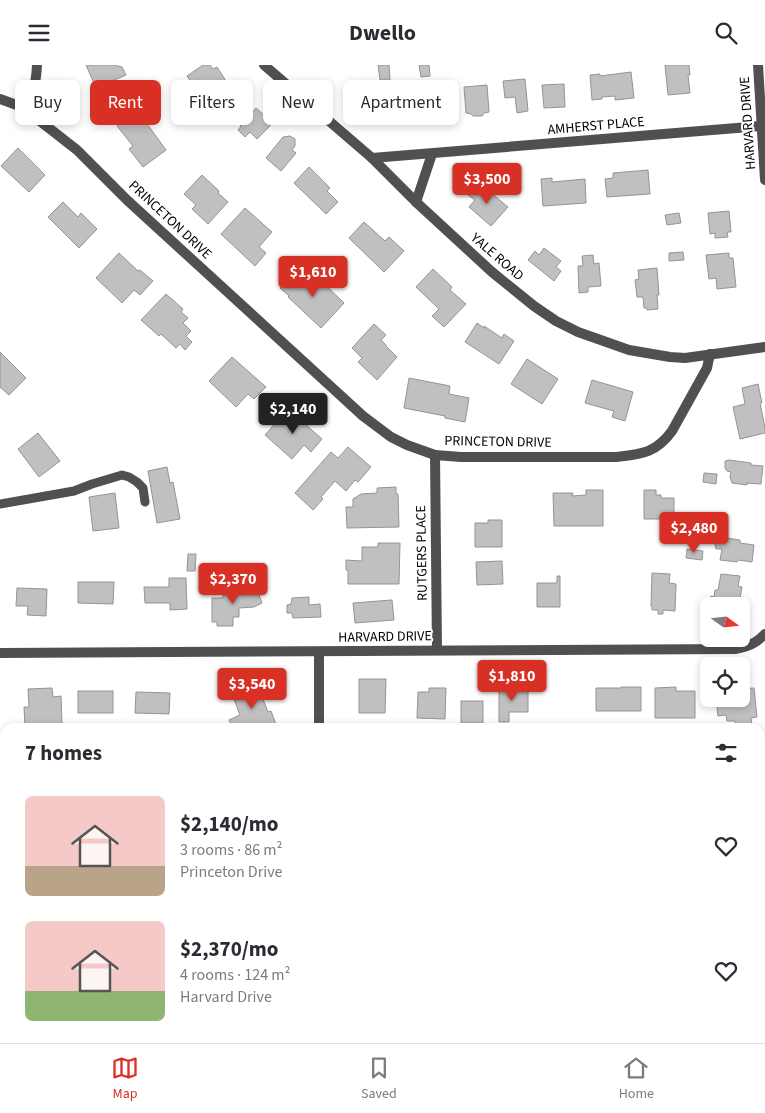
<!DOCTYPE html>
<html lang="en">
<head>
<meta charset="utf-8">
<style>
	:root { --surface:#fff; --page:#f2f2f3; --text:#2b2b33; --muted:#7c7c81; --line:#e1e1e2; --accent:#d93025 }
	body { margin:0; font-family:"Source Sans 3",sans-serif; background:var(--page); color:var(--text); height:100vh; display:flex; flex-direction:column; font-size:19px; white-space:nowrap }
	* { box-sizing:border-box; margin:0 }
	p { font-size:16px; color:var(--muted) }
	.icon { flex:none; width:28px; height:28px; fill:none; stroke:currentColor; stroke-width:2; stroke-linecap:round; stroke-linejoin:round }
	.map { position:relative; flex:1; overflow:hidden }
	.panel { position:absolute; left:0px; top:658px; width:765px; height:321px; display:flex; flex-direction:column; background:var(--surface); border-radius:15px 15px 0 0; box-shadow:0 2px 8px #0003 }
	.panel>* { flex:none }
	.top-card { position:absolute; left:15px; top:15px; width:500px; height:45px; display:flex; gap:10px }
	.needle { width:32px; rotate:105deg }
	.controls { position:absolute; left:700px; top:532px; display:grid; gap:10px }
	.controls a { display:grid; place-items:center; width:50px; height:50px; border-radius:8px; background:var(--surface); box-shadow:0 2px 8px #0003; font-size:25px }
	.price { position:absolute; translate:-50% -42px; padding:0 11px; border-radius:5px; background:var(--accent); color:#fff; font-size:16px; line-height:32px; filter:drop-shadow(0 1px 2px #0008) }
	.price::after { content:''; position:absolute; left:50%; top:30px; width:15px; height:11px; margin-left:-8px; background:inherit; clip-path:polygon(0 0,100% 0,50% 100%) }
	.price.active { background:#222; color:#fff }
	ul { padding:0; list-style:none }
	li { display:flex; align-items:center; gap:15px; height:125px; padding:0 25px }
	li span { display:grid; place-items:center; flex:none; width:140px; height:100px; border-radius:8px; color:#555 }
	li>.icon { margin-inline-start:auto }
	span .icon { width:60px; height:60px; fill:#fffc; stroke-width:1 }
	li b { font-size:21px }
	h2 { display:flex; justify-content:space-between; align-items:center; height:60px; padding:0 25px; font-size:21px }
	.pill { padding:0 18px; border-radius:8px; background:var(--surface); box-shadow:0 2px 8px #0003; font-size:18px; line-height:45px }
	.pill.active { background:var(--accent); color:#fff }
	header { display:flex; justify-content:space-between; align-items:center; height:65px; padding:0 25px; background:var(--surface); font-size:22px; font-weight:700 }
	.dock { display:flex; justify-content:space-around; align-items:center; height:70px; border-top:1px solid var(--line); background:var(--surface); font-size:14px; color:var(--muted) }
	.dock a { display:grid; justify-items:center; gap:2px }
	.dock .active { color:var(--accent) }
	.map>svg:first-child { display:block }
</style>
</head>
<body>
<header><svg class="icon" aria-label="menu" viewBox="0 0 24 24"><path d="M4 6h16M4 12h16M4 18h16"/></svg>Dwello<svg class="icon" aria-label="search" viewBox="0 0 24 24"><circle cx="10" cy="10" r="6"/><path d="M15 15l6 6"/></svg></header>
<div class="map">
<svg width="765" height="978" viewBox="0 0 765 978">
	<rect width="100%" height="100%" fill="#fff"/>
	<g fill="#c0c0c0" stroke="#949494">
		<polygon points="86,0 114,0 122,2 126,10 96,23"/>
		<polygon points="203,0 210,0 213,4 217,2 226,16 227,15 233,23 213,37 199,17 194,21 187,11"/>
		<polygon points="378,0 389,0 390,15 380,15"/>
		<polygon points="419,0 429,0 430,11 421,12"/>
		<polygon points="665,0 689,0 690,10 688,10 690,28 668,30"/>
		<polygon points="631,7 634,33 615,35 615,31 602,32 602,34 592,35 590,10 600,9 600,11"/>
		<polygon points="525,14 528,46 517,48 515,32 505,33 503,16"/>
		<polygon points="564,19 565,42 544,43 542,20"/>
		<polygon points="487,20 489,47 484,48 482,51 473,51 471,49 466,48 464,22"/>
		<polygon points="448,23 448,50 445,50 445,53 436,54 434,52 429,53 425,26"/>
		<polygon points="409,24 410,41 402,42 402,56 388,57 387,26"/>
		<polygon points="256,43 273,58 257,74 250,67 245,72 238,65 241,61 240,61"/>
		<polygon points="137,45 166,85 143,102 129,84 133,81 117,61"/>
		<polygon points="290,71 295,74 295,81 292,85 296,88 281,106 266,93 283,72"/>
		<polygon points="18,83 45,110 29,127 1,101"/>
		<polygon points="309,102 330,123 327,126 338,137 326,149 294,118"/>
		<polygon points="648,105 650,129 607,132 605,114 613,113 613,108"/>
		<polygon points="202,110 219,126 218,128 228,137 208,159 192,144 196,140 184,129"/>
		<polygon points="552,113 552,117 585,114 586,138 543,141 541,114"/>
		<polygon points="477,120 483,125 485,123 508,142 491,161 469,142 475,135 468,130"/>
		<polygon points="63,137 78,152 81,148 97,164 79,183 48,152"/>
		<polygon points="245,143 272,167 259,182 266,188 255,201 221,169"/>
		<polygon points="729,146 731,167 727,167 728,172 715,173 715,168 710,169 708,148"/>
		<polygon points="679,148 681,158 667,160 665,150"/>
		<polygon points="364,157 385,176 389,172 404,186 384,207 349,173"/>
		<polygon points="544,183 561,196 556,202 561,206 554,216 528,195 535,186 539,190"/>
		<polygon points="683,187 684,195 669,196 669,188"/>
		<polygon points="119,188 138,206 140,205 153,216 140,230 134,225 122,238 96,213"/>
		<polygon points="729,188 729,193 733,193 736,222 717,224 716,213 709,214 706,190"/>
		<polygon points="593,190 594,199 599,198 601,221 588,222 588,227 579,228 578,201 583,201 582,191"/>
		<polygon points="657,203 659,230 657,230 658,244 647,245 647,243 644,243 643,232 637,232 635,215 639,214 638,205"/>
		<polygon points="433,204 452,222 450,225 466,239 444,262 432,251 439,244 416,222"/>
		<polygon points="311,206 344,238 321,263 288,232 289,231 280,223 294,208 302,216"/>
		<polygon points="166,229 183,244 181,247 188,253 183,258 191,266 186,271 192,277 185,285 180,279 176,283 161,269 159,271 141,255"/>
		<polygon points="477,258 484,263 484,261 502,273 504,269 514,276 499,299 465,277"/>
		<polygon points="374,259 386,270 381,275 386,280 386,281 397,292 377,315 358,297 362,293 352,283"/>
		<polygon points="0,287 26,313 9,330 0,322"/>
		<polygon points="232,292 266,322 254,334 248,329 236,342 209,316"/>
		<polygon points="527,294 558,314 542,339 511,319"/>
		<polygon points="409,313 450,321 449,329 469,333 465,357 445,353 445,351 404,343"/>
		<polygon points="592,315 633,327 625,356 612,352 614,346 585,338"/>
		<polygon points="758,319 762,338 760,338 765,363 765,368 740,374 733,342 745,339 742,323"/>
		<polygon points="288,344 322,374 311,387 304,380 292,394 265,370"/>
		<polygon points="38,368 60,396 39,412 18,384"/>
		<polygon points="348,382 371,402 358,417 355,415 346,426 335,416 321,432 323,434 313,445 295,428 331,387 338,393"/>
		<polygon points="729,395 751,398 751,400 763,401 761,419 747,418 747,420 732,418 730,412 731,407 727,406 725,403 725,396"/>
		<polygon points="167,402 170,418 173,417 180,454 157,458 148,406"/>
		<polygon points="704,408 717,409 716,419 703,417"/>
		<polygon points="396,422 396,429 398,429 399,462 347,463 346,442 353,442 353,434 361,429 377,428 377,423"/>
		<polygon points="586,425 603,425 603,461 554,461 553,428 573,428 572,431 586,430"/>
		<polygon points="644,425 656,425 656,430 661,430 661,433 674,433 674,454 644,454"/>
		<polygon points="115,428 119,463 93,466 89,432"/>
		<polygon points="488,455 502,455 502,482 475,482 475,458 488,458"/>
		<polygon points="719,472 740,475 740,478 754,480 752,497 738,495 737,497 720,495 722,484 716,484 715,480 715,475"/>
		<polygon points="378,478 400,478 399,519 348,519 348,505 346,505 346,495 362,496 362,482 378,482"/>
		<polygon points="687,484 703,486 702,495 686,493"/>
		<polygon points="188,489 196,489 195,506 187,506"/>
		<polygon points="502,496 503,519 477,520 476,497"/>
		<polygon points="652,508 670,509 669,518 676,519 675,546 663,545 663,549 658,549 658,545 652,545 652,541 651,541"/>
		<polygon points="721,509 740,511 738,521 742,522 739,540 736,540 736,541 710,541 711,531 714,532 715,525 718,525"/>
		<polygon points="557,511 560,511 560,542 537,542 537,518 557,518"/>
		<polygon points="169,513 186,513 187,544 170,545 170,538 145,538 144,522 169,522"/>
		<polygon points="78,517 114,517 113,539 78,538"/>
		<polygon points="256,522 262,538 254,542 239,543 239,552 233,552 233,561 217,561 217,557 212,557 212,533 223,533 223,527 236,527 235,525 248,525"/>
		<polygon points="17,523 47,524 46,551 27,550 28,541 16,541"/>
		<polygon points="309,532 309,540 320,539 321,552 293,553 292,548 287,548 287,540 291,539 292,533"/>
		<polygon points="392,535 394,555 355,558 353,538"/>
		<polygon points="359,614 386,614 385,648 359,648"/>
		<polygon points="257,619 268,647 271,646 277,662 232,662 229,655 240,650 232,629"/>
		<polygon points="499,622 511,622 511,625 528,625 528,647 509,647 509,657 499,657"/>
		<polygon points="621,622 641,622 641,646 596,646 596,623 621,623"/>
		<polygon points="676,622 676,626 695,626 695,653 655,653 655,623"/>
		<polygon points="52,623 53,632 61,631 62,660 25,662 24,642 29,642 28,624"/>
		<polygon points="429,623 446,623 445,654 417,653 418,627 429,627"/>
		<polygon points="754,623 757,652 751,653 752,661 736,662 735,656 727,656 726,650 718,651 716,634 741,634 741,624"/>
		<rect x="78" y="626" width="35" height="22"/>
		<polygon points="136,627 170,628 169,649 135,648"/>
		<rect x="461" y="636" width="22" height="22"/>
		<polygon points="760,719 765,719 765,744 760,743"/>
	</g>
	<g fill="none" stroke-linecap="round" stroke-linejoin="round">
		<polyline stroke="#505050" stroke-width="9" points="0,439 74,426 92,419 122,410 129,412 137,417 143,423 145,437"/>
		<g stroke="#505050" stroke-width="10">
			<polyline points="264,0 372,93 416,137 492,207 534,241 556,256 578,267 629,285 670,292 685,293 765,282"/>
			<polyline points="758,0 765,115"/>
			<path d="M0,34L22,42L77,85L127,135L363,351L391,372L407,380L435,390L461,392H616C642,389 656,388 672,366L707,303L710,289"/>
			<path d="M22,42C34,27 36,20 37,0"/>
			<polyline points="372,93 761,61"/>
			<polyline points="416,137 432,89"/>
			<polyline points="435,390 437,585"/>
			<polyline points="319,587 319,662"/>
			<path d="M0,588L735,584C749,581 755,579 765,569"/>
			<polyline points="760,774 765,774"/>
			<polyline points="760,970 765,970"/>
		</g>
		<g stroke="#000" stroke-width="4" stroke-dasharray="8 2.5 1 2.5" stroke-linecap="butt">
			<polyline points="0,921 5,928"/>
			<polyline points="0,937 5,945"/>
			<polyline points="25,974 28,978"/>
			<polyline points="37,974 40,978"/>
		</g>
	</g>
	<g text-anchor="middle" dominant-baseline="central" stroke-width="4" stroke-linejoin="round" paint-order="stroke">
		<g font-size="14" fill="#000" stroke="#fff">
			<text transform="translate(748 58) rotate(-94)">HARVARD DRIVE</text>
			<text transform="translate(596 61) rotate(-5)">AMHERST PLACE</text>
			<text transform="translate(170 155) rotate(43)">PRINCETON DRIVE</text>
			<text transform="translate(497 192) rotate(41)">YALE ROAD</text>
			<text transform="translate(498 377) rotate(1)">PRINCETON DRIVE</text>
			<text transform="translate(422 488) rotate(-91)">RUTGERS PLACE</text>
			<text transform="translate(385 572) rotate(-1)">HARVARD DRIVE</text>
		</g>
	</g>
</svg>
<div class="controls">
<a><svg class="needle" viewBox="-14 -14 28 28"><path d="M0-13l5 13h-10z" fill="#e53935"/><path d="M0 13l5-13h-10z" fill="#7c7c81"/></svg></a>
<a><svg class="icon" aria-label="locate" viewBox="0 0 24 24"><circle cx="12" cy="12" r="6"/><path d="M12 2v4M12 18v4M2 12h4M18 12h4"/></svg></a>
</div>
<b class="price" style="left:487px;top:140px">$3,500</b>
<b class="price" style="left:313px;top:233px">$1,610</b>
<b class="price active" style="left:293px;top:370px">$2,140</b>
<b class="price" style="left:694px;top:489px">$2,480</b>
<b class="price" style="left:233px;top:540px">$2,370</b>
<b class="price" style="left:512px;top:637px">$1,810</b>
<b class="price" style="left:252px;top:645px">$3,540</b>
<div class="top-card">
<a class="pill">Buy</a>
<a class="pill active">Rent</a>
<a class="pill">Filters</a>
<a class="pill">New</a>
<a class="pill">Apartment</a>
</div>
<section class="panel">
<h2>7 homes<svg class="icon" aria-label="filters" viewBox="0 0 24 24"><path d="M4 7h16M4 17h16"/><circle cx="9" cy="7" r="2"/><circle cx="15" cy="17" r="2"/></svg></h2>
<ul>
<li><span style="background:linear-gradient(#f6c9c9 70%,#b9a48a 0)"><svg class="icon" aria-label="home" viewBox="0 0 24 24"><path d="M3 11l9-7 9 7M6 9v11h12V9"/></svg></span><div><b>$2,140/mo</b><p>3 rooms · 86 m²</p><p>Princeton Drive</p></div><svg class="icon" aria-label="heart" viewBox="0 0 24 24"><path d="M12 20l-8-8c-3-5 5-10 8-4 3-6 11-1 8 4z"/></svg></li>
<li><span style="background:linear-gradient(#f6c9c9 70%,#8fb573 0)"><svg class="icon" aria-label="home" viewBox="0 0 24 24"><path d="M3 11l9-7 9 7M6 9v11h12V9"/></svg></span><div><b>$2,370/mo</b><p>4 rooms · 124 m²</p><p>Harvard Drive</p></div><svg class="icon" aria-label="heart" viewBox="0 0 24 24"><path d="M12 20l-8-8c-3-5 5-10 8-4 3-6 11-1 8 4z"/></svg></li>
</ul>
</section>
</div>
<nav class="dock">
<a class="active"><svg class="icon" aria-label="map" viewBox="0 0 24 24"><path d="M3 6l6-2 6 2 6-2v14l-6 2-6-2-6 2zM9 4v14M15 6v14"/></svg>Map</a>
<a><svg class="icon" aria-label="saved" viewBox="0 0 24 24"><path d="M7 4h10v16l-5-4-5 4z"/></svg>Saved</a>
<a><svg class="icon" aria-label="home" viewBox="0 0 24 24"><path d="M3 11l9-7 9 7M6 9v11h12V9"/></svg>Home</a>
</nav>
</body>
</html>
